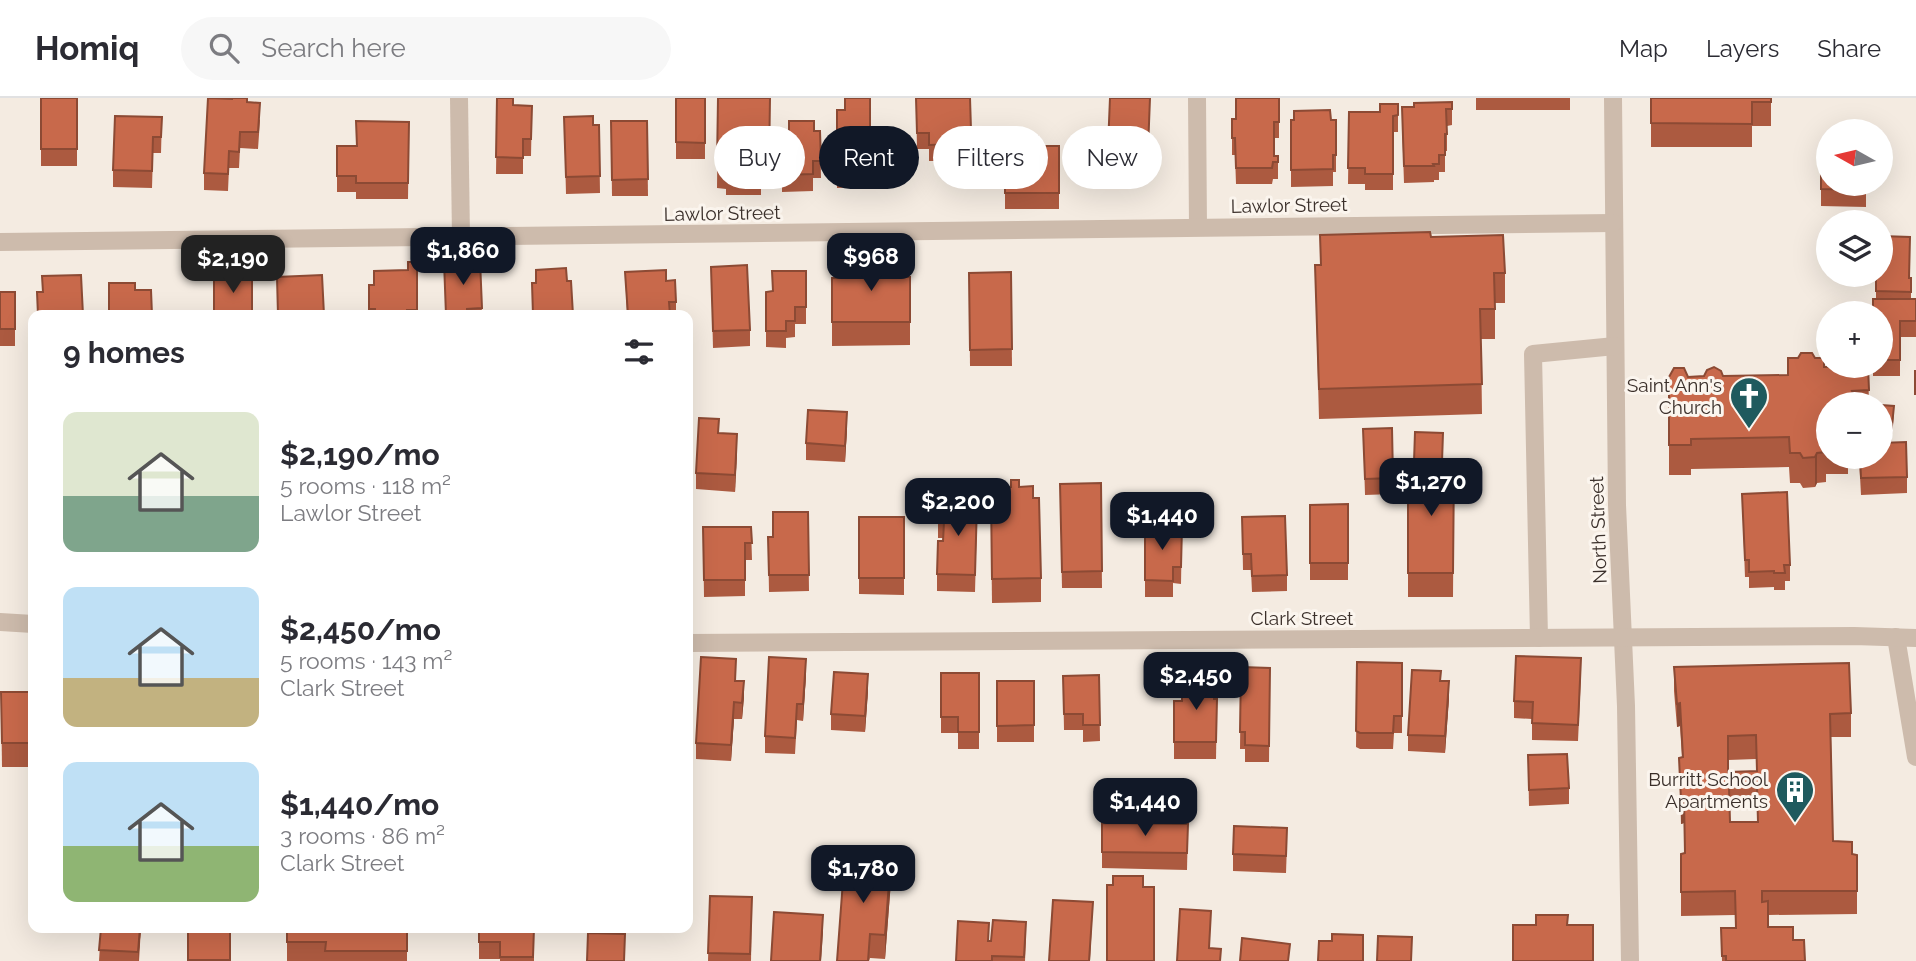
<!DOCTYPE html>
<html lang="en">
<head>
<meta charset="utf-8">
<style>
	:root { --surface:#fff; --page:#f7f7f7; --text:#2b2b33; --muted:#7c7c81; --line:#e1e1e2; --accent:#111827 }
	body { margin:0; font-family:Raleway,sans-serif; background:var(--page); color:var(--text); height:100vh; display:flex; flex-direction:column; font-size:26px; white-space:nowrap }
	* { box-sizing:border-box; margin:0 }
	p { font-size:23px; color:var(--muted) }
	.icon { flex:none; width:38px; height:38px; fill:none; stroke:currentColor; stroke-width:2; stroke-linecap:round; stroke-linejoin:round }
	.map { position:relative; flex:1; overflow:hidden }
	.panel { position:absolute; left:28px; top:212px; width:665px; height:623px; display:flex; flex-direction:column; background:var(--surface); border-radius:14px; box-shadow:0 7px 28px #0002 }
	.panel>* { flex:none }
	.hud { position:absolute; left:714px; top:28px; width:665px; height:63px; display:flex; gap:14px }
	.needle { width:46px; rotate:278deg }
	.controls { position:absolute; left:1816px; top:21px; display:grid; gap:14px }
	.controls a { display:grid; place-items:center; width:77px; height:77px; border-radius:50%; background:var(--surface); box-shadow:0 7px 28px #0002; font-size:35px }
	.price { position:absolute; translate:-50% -60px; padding:0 16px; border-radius:14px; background:var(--accent); color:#fff; font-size:23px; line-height:46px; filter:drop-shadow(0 2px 4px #0008) }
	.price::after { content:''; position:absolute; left:50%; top:42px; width:21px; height:16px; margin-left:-10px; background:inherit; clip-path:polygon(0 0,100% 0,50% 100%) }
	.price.on { background:#222; color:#fff }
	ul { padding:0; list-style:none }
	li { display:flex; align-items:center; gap:21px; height:175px; padding:0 35px }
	li span { display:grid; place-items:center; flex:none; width:196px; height:140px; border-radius:14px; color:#555 }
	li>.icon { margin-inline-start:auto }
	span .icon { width:84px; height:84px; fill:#fffc; stroke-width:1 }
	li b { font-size:30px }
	h2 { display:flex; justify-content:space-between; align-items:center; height:84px; padding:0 35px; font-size:30px }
	.chip { padding:0 24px; border-radius:32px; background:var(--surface); box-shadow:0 7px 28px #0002; font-size:24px; line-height:63px }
	.chip.on { background:var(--accent); color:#fff }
	header { display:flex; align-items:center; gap:42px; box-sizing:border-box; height:98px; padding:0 35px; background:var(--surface); border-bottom:2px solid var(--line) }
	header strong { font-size:33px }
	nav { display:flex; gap:38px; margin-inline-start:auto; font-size:24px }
	.search { width:490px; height:63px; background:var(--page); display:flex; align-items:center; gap:18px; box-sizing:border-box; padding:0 24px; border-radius:38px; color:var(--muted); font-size:26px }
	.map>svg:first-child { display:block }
</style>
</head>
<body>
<header>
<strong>Homiq</strong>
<div class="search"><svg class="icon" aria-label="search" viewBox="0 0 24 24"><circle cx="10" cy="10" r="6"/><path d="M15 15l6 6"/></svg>Search here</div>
<nav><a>Map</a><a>Layers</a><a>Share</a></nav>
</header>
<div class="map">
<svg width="1916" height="863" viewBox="0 0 1916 863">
	<rect width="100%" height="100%" fill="#f4ebe1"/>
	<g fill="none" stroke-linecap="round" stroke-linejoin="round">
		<g stroke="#cdbbac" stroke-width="18">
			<polyline points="459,0 461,139"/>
			<polyline points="1197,0 1198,129"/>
			<polyline points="1613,0 1617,407 1626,608 1630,863"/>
			<polyline points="0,144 1613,125"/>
			<polyline points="0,524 33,526"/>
			<polyline points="1896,539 1916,659"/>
			<polyline points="1539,540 1533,256 1615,248"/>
			<polyline points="688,545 1854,538 1916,540"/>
		</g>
	</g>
	<g fill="#ac5a40" fill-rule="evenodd">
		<rect x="41" y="0" width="36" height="68"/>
		<polygon points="497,0 513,7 532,8 531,58 523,58 523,76 496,76"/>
		<rect x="676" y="0" width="29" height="61"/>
		<polygon points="718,0 770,0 769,90 761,90 761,97 726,97 726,91 717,90"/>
		<polygon points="870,0 870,89 837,90 837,12 845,12"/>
		<polygon points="916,0 970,0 971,48 958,49 958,63 929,63 929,51 917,51"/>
		<polygon points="1150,0 1148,67 1108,66 1108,49"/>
		<polygon points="1279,0 1279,40 1274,40 1274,58 1278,58 1278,81 1273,81 1272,86 1236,86 1235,57 1232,57 1232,40 1236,21"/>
		<rect x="1476" y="0" width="94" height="12"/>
		<polygon points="1651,0 1771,0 1771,28 1752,28 1752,49 1651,49"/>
		<polygon points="1452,4 1452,27 1447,28 1447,53 1445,53 1445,74 1439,74 1439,82 1434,82 1434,84 1404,85 1402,26 1414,9"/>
		<polygon points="247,5 260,22 258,51 240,50 239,70 229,70 228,93 204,92 204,75"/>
		<polygon points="1398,6 1398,34 1393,34 1393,92 1365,92 1365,86 1348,86 1349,14 1380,14"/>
		<polygon points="162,19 161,55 153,55 152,90 113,89 113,72"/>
		<polygon points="564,19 593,27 599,27 600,95 566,96"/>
		<polygon points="1291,22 1336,22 1336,74 1333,74 1333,88 1291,89"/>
		<polygon points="611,23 647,23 648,98 612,98"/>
		<polygon points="409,24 408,101 356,101 356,94 337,94 337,48 356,48"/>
		<polygon points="782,33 820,33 821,80 813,80 813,93 782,94"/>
		<polygon points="1005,38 1038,48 1059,48 1059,111 1005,111"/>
		<polygon points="1866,86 1866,109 1821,108 1821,91"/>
		<polygon points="1320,137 1431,139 1505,175 1505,205 1495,205 1495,241 1481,241 1482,316 1319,321 1315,167 1320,167"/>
		<polygon points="480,162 482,217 446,217 444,163"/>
		<polygon points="840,163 902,179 910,179 910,247 832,248 832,180 840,180"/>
		<polygon points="417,164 417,217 369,217 369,187 374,187 408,172"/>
		<polygon points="711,169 750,232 750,248 713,250"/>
		<polygon points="806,173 806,226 795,226 795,239 786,240 786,250 766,249 766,194 772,193"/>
		<polygon points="625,174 666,183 676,204 676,217 627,217"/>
		<polygon points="1011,174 1012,268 970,268 969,175"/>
		<polygon points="1876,177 1911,180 1911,201 1916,201 1916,239 1900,239 1900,278 1873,278 1873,268 1881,268 1881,215 1876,201"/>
		<rect x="0" y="194" width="15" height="54"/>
		<polygon points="1815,260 1824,269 1868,268 1869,306 1829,306 1829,359 1848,359 1848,376 1826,376 1826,384 1817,385 1815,389 1803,390 1800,385 1790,385 1789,369 1691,371 1691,377 1669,377 1669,279 1788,277"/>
		<polygon points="1881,307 1894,317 1891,345 1907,379 1907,395 1861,397 1859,359 1881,345"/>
		<polygon points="847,331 845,364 806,362 806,345"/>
		<polygon points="1363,331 1393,380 1393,396 1365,397"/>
		<polygon points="1415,334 1443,335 1442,366 1454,366 1453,499 1408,499 1408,366 1414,366"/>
		<polygon points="719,335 737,353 735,394 696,391 696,375"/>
		<polygon points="1101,385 1102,490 1062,490 1060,386"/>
		<polygon points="1011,389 1019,389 1033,400 1041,480 1041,504 992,505 991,422 995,398"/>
		<polygon points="1742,396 1790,467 1790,483 1785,483 1785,492 1774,492 1774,489 1749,490 1749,479 1745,479"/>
		<polygon points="1348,406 1348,482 1310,482 1310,407"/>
		<polygon points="808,414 809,493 769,494 768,439 773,439"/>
		<polygon points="859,419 904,419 904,497 859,496"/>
		<polygon points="1242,419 1287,477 1287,493 1252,494 1251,472 1243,472"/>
		<polygon points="977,421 975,494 937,493 937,476 943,440 938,440 938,424"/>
		<polygon points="1145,428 1182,429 1181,486 1173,485 1173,499 1145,499"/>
		<polygon points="703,429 751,429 752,462 745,462 745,498 704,499"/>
		<polygon points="1357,564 1402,565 1402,635 1394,635 1393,651 1360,651 1356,649"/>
		<polygon points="1241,569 1270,570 1269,664 1245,664 1245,651 1240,651"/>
		<path d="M1674,569L1851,615V639H1831L1833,743L1852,756L1857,757V816L1768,817V829L1793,842L1805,863H1722L1721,830H1736L1735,817L1681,818V756L1685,755L1684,725L1681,726L1679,660L1682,659L1680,628L1677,629L1674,593ZM1756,661V673L1728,674V662ZM1757,711V724H1730L1729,712Z"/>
		<polygon points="941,575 979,575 979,651 958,651 958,635 941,635"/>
		<polygon points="806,577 803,623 797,622 795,656 765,655 765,638"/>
		<polygon points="1099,577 1100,643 1083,644 1083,632 1064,632 1063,578"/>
		<polygon points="1581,577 1578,643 1532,642 1532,621 1514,620 1514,603"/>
		<polygon points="736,583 744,599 742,621 734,621 731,663 696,661 696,645"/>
		<rect x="997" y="583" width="37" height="61"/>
		<polygon points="1441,583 1449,600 1445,655 1408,653 1408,637"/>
		<polygon points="868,593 865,634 831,632 831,616"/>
		<polygon points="1,594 33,594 33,669 2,669"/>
		<polygon points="1217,601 1216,661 1174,661 1174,603"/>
		<polygon points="1528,657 1569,690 1569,706 1529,708"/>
		<polygon points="1102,725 1188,726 1187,772 1102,770"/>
		<polygon points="1287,746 1286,775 1233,773 1233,756"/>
		<polygon points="891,783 885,861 870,860 869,863 837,863"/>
		<polygon points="710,798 752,799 751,863 708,863"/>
		<polygon points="101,830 141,830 139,863 99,863"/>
		<polygon points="230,830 230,863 188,863 188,833 204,833"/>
		<rect x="287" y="830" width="120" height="33"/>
		<polygon points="479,830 534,830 534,863 500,863 500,861 479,861"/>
		<polygon points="1026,840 1025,863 956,863 989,843"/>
	</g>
	<g fill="#8c4a34">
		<polygon points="847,314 847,331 845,364 845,348"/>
		<polygon points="737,336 737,353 735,394 735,377"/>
		<polygon points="1817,355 1817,385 1815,389 1815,359"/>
		<polygon points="806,561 806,577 803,623 803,606"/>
		<polygon points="868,576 868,593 865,634 865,618"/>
		<polygon points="744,583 744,599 742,621 742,605"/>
		<polygon points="1449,583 1449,600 1445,655 1445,638"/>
		<polygon points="734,604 734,621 731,663 731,647"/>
		<polygon points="1680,605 1680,628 1677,629 1677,606"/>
		<polygon points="1681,702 1684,702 1684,725 1681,726"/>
		<polygon points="891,759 891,783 885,861 885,837"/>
		<polygon points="1093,804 1090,863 1089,863"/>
		<polygon points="823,817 823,834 821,863 820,863"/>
		<polygon points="140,830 141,830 138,863 138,854"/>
	</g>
	<g fill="#c8694b" stroke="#8c4a34" stroke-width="2" fill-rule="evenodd">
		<rect x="41" y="0" width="36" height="51"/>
		<polygon points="208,0 232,1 232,0 247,0 247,4 260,5 258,34 240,34 239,54 229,53 228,76 204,75"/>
		<polygon points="497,0 513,0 513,7 532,8 531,41 523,41 523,60 496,59"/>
		<polygon points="676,0 705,0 705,45 676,44"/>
		<polygon points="718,0 770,0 769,66 761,66 761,74 726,73 726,67 717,67"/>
		<polygon points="845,0 870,0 870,73 837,73 837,12 845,12"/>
		<polygon points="916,0 970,0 971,32 958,32 958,46 929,47 929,35 917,35"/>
		<polygon points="1110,0 1150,0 1148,51 1108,49"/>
		<polygon points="1236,0 1279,0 1279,24 1274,24 1274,58 1278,58 1278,64 1273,64 1272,70 1236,70 1235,40 1232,40 1232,21 1236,21"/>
		<polygon points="1651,0 1771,0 1771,4 1752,4 1752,26 1651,25"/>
		<polygon points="1452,4 1452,11 1446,11 1447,36 1445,36 1445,57 1439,57 1439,66 1433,66 1434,68 1404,68 1402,9 1414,9 1414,5"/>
		<polygon points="1380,6 1398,6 1398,17 1393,18 1393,76 1365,76 1365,70 1348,70 1349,14 1380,14"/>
		<polygon points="1330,12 1331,22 1336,22 1336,57 1333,57 1333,71 1291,72 1291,22 1294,22 1294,13"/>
		<polygon points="115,18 162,19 161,39 153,39 152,73 113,72"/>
		<polygon points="593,18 593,27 599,27 600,78 566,79 564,19"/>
		<polygon points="356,23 409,24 408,85 356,85 356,78 337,78 337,48 357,48"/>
		<polygon points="611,23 647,23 648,81 612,82"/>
		<polygon points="789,23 814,23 814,33 820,33 821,63 813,63 813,76 782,77 782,33 789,33"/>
		<polygon points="1005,38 1038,38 1038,48 1059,48 1059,95 1005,95"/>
		<polygon points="1821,51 1829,51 1829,86 1866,86 1866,92 1821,91"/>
		<polygon points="1430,134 1431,139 1503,137 1505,175 1494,175 1495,211 1480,211 1482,286 1319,291 1315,167 1321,167 1320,137"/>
		<polygon points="1881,138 1910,139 1909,180 1911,180 1911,194 1876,193 1876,177 1881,177"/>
		<polygon points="480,162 482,210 467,211 467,217 446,217 444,163"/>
		<polygon points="840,163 901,163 902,179 910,179 910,224 832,224 832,180 840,180"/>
		<polygon points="408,164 417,164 417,212 407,212 407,217 375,217 375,211 369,211 369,187 374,187 374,173 408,172"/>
		<polygon points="747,167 750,232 713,233 711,169"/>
		<polygon points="566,170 567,183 571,183 573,217 533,217 532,185 536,185 536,172"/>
		<polygon points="666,172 666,183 675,182 676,204 669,204 670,217 628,217 625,174"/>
		<polygon points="772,173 806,173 806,209 795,209 795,223 786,223 786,233 766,233 766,194 773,193"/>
		<polygon points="1011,174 1012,251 970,252 969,175"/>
		<polygon points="214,176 252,177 252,217 214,217"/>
		<polygon points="81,177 83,217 38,217 37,194 43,194 42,178"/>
		<polygon points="322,177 324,217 278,217 277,179"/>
		<polygon points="109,185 135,185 135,192 151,192 152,217 109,217"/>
		<rect x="0" y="194" width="15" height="37"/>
		<polygon points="1873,201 1916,201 1916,223 1900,223 1900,262 1881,262 1881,215 1873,215"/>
		<polygon points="1801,255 1812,255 1815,260 1824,260 1824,269 1868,268 1869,292 1852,293 1858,306 1829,306 1829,346 1826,346 1826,354 1817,355 1815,359 1803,360 1800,355 1790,355 1789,339 1691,341 1691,347 1669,347 1669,279 1674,270 1684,270 1688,279 1704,278 1707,272 1714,269 1721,273 1723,278 1788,277 1788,260 1798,260"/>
		<rect x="1915" y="273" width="1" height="23"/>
		<polygon points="1881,307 1894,308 1891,337 1881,336"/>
		<polygon points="808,312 847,314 845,348 806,345"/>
		<polygon points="699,320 719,321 718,335 737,336 735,377 696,375"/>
		<polygon points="1392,330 1393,380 1365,381 1363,331"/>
		<polygon points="1415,334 1443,335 1442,364 1414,364"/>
		<polygon points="1906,344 1907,379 1861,380 1860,359 1881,359 1881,345"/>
		<polygon points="1408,366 1454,366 1453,475 1408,475"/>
		<polygon points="1011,382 1019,382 1019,389 1033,388 1033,400 1039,400 1041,480 992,481 991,398 995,398 995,390 1011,389"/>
		<polygon points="1101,385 1102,473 1062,474 1060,386"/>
		<polygon points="1787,394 1790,467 1784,467 1785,475 1774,475 1774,473 1749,474 1749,462 1745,462 1742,396"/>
		<polygon points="939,403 977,404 975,477 937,476 938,443 943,443 944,424 938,424"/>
		<polygon points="1348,406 1348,465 1310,465 1310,407"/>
		<polygon points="773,414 808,414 809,477 769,477 768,439 773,439"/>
		<polygon points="1285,418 1287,477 1252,478 1251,456 1243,456 1242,419"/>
		<rect x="859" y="419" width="45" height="61"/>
		<polygon points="1145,428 1182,429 1181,469 1173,469 1173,483 1145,482"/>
		<polygon points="703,429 751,429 752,445 745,445 745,482 704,482"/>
		<polygon points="1516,558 1581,560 1578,627 1532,625 1533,604 1514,603"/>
		<polygon points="701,559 736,561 735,583 744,583 742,605 734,604 731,647 696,645"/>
		<polygon points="769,559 806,561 803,606 797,606 795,640 765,638"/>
		<polygon points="1357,564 1402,565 1402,618 1394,618 1393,635 1360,635 1356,633"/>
		<path d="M1849,565L1851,615L1830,616L1833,743L1852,744V756L1857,757V793H1762V804L1768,803V829H1793V842H1804L1805,863H1726V858H1722L1721,830H1736L1735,793L1681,794V756L1685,755L1684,702H1681L1679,660L1683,659L1680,605L1677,606L1674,569ZM1756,637L1757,673L1728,674V638ZM1757,688L1758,724H1730L1729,689Z"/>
		<polygon points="1241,569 1270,570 1269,648 1245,647 1245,634 1240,634"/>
		<polygon points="1412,572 1441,573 1440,583 1449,583 1445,638 1408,637"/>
		<polygon points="834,574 868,576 865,618 831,616"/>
		<polygon points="941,575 979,575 979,634 958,634 958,619 941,619"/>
		<polygon points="1099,577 1100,627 1083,627 1083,616 1064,616 1063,578"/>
		<polygon points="1182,580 1214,580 1214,601 1217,601 1216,644 1174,644 1174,603 1182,603"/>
		<polygon points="997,583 1034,583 1034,627 997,628"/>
		<polygon points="1,594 33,594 33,645 2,645"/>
		<polygon points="1567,656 1569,690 1529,692 1528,657"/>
		<polygon points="1102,725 1188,726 1187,755 1102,754"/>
		<polygon points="1234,728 1287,730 1286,758 1233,756"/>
		<polygon points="845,756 891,759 885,837 870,836 868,863 837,863"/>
		<polygon points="1113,778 1143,778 1143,789 1154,789 1154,863 1107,863 1107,787 1113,787"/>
		<polygon points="710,798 752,799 750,856 708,855"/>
		<polygon points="1053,802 1093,804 1089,863 1049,863"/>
		<polygon points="1180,811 1211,813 1209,850 1221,851 1220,863 1177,863"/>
		<polygon points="774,814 823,817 820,863 771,863"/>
		<polygon points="1536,817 1568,817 1567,827 1593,827 1593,863 1513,863 1513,827 1536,827"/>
		<polygon points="993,822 1026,824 1024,859 992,858 992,863 956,863 958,823 989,825 988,843 991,843"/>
		<polygon points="101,830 140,830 138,854 99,852"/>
		<polygon points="204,830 230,830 230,862 188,862 188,833 204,833"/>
		<polygon points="287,830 407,830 407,853 325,853 326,844 287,844"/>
		<polygon points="479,830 534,830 533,859 500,859 500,844 479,844"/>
		<polygon points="588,835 625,836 624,863 587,863"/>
		<polygon points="1332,836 1363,837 1363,863 1318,863 1319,843 1332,843"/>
		<polygon points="1378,838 1412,839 1411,863 1377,863"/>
		<polygon points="1242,840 1290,846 1288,863 1240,863"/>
	</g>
	<defs>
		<symbol id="church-pin" viewBox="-11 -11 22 30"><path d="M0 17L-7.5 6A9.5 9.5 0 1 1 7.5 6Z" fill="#1f5a5e" stroke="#fbf5ee"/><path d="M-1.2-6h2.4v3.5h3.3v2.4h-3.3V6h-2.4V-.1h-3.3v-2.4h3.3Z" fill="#fff"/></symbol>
		<symbol id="building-pin" viewBox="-11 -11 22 30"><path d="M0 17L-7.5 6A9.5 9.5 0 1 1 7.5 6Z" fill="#1f5a5e" stroke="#fbf5ee"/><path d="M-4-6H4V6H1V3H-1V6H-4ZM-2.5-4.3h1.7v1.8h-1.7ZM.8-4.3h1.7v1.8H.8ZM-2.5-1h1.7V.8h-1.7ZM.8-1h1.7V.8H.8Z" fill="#fff"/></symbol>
	</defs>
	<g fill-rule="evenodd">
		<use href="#church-pin" x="1727" y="276" width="44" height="60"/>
		<use href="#building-pin" x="1773" y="670" width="44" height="60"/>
	</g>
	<g text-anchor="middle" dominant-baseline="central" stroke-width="6" stroke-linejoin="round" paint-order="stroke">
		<g font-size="19" fill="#3b302b" stroke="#fbf5ee">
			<text transform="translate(1289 107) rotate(-1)">Lawlor Street</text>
			<text transform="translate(722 115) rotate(-1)">Lawlor Street</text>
			<text transform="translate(1598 432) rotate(-92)">North Street</text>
			<text x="1302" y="520">Clark Street</text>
		</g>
		<g font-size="19" fill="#3b302b" stroke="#fbf5ee" text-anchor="end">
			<text x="1722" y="287">Saint Ann's<tspan x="1722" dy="22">Church</tspan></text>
			<text x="1768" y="681">Burritt School<tspan x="1768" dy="22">Apartments</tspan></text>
		</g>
	</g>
</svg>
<div class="controls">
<a><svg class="needle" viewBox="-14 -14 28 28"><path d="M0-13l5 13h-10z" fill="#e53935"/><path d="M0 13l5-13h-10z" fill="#7c7c81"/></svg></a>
<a><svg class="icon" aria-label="layers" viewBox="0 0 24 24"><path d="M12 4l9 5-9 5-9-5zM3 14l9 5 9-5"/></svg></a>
<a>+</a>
<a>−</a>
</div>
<b class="price" style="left:463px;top:189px">$1,860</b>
<b class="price" style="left:871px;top:195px">$968</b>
<b class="price on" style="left:233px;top:197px">$2,190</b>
<b class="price" style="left:1431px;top:420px">$1,270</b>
<b class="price" style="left:958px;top:440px">$2,200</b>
<b class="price" style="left:1162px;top:454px">$1,440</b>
<b class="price" style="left:1196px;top:614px">$2,450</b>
<b class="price" style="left:1145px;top:740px">$1,440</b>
<b class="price" style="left:863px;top:807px">$1,780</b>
<div class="hud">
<a class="chip">Buy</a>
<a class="chip on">Rent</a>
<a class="chip">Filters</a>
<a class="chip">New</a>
</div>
<section class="panel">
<h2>9 homes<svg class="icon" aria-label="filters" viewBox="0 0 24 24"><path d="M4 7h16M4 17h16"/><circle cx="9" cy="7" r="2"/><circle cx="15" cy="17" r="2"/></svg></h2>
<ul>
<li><span style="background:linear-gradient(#dfe7d0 60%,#7fa58c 0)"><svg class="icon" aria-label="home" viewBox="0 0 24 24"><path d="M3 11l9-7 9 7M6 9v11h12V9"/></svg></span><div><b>$2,190/mo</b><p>5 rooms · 118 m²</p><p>Lawlor Street</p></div></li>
<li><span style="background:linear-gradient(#bfe0f5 65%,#c2b280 0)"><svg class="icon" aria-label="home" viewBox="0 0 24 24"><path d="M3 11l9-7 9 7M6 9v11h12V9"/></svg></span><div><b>$2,450/mo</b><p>5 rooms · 143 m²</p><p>Clark Street</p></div></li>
<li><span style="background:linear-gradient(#bfe0f5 60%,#8fb573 0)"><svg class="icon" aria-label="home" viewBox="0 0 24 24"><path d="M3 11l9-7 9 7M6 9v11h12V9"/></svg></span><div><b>$1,440/mo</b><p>3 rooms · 86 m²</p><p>Clark Street</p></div></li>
</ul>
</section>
</div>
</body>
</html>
